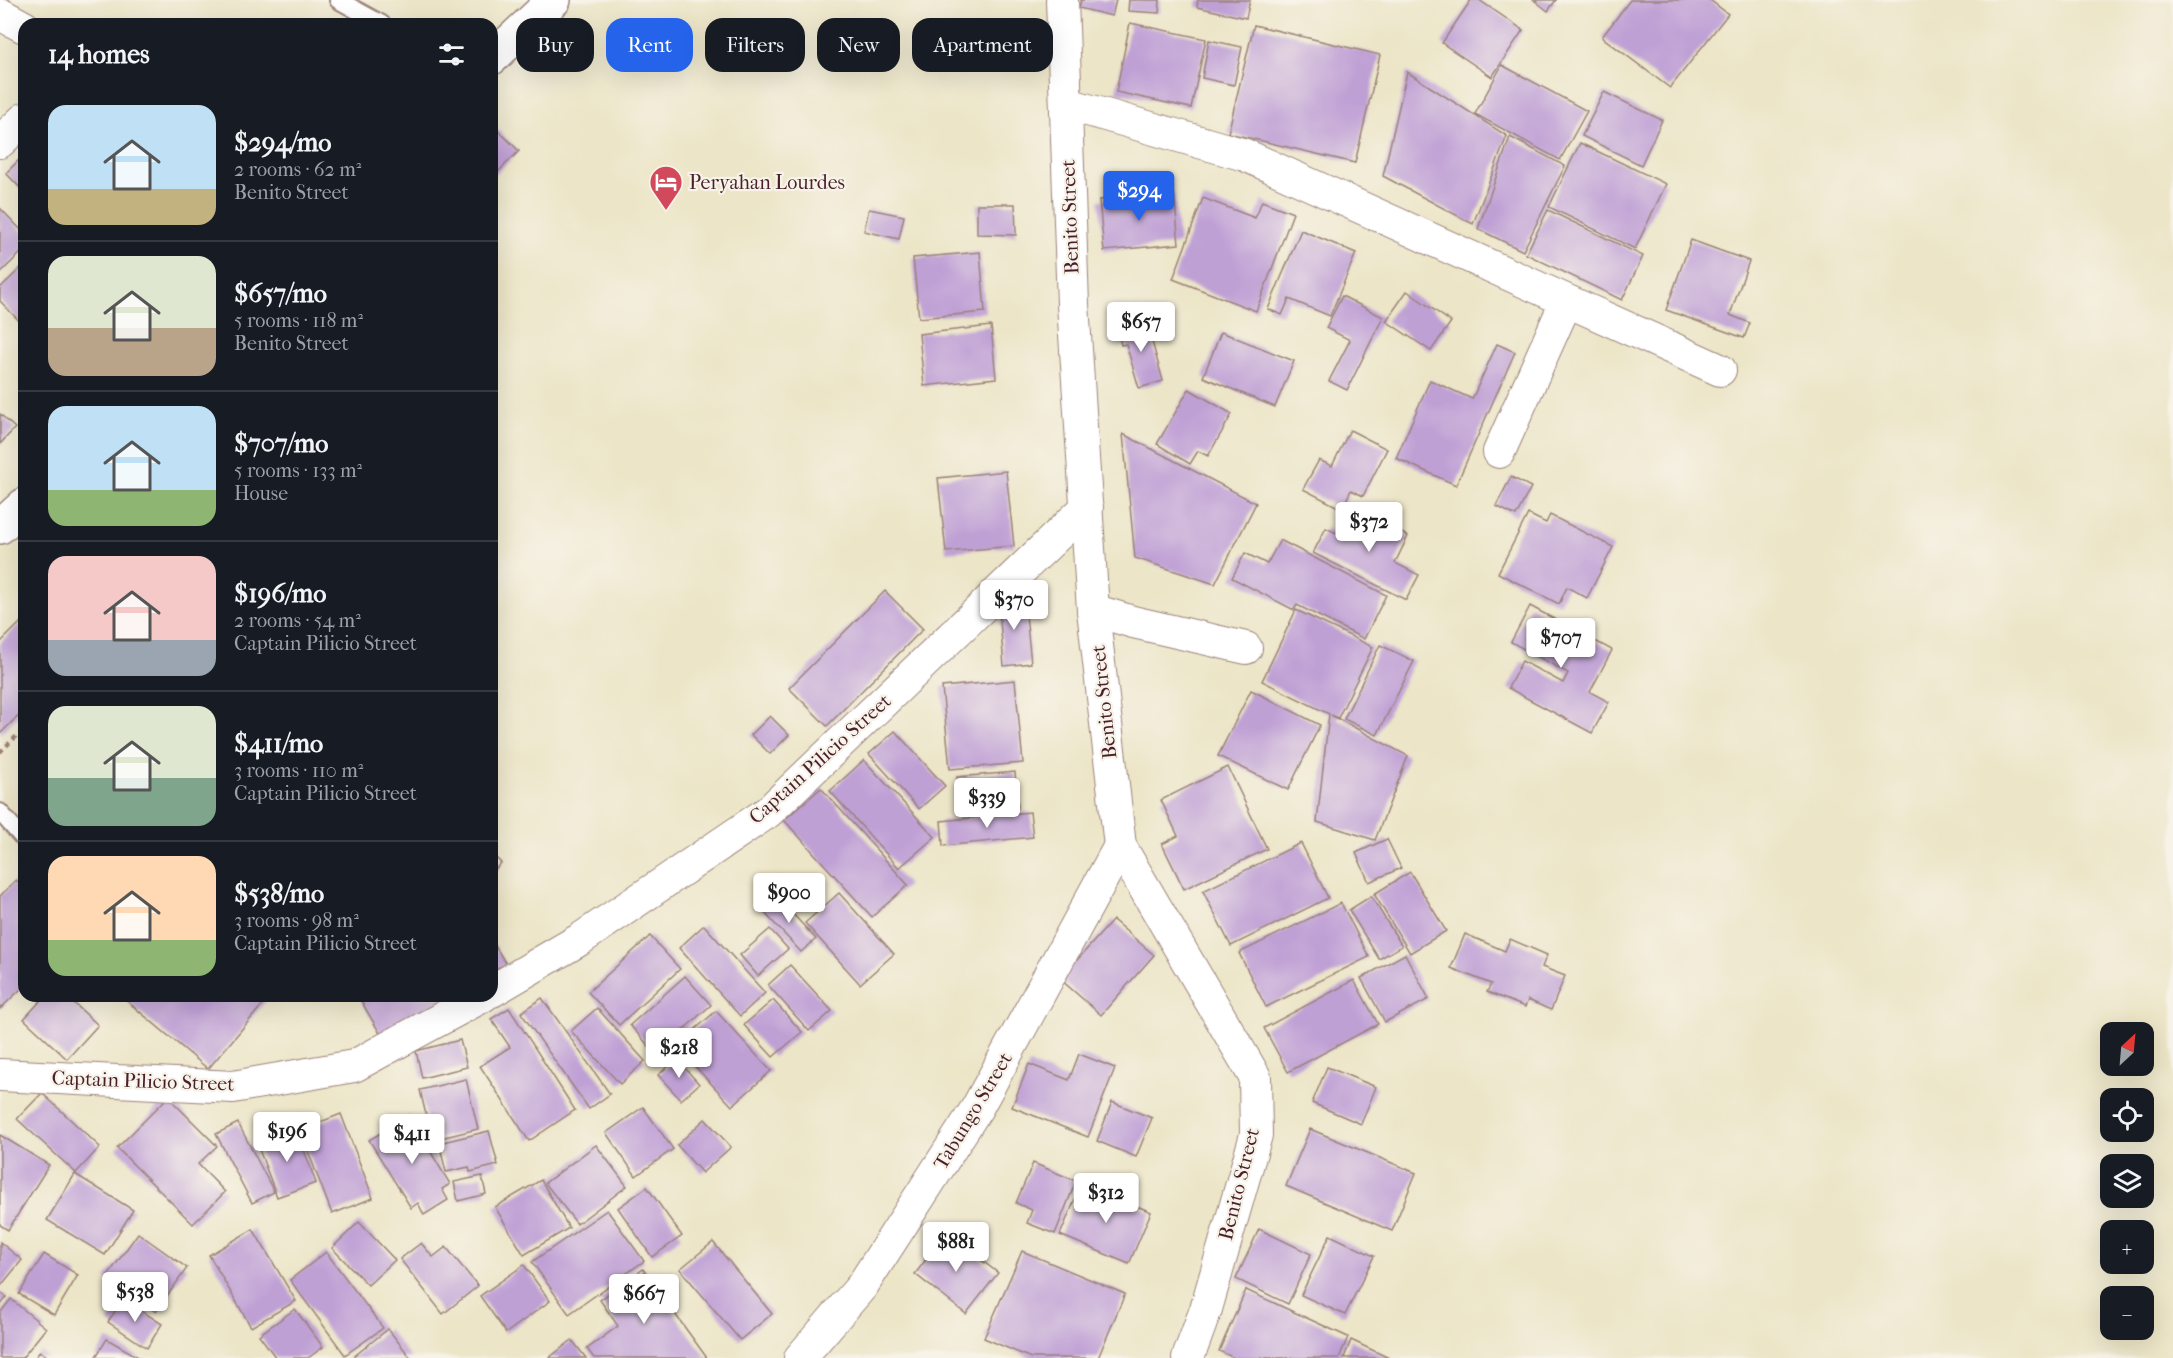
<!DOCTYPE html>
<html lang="en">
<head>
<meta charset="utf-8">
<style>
	:root { --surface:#171b24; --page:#242831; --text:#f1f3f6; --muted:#9ea1a6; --line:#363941; --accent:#2563eb }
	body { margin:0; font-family:"IM FELL French Canon",serif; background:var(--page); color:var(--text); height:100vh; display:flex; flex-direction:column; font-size:22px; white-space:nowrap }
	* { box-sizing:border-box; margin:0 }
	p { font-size:20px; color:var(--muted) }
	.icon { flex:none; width:33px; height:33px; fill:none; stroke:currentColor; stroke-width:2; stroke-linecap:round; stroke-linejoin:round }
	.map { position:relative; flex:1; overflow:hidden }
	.panel { position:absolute; left:18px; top:18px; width:480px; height:984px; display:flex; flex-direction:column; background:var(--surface); border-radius:18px; box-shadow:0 6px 24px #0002 }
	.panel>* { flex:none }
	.top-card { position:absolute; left:516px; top:18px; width:570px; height:54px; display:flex; gap:12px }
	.needle { width:39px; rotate:26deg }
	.fabs { position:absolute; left:2100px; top:1022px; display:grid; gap:12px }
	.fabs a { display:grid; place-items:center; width:54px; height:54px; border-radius:12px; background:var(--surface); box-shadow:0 6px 24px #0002; font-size:30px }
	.price { position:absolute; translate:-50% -51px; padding:0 14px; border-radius:6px; background:#fff; color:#222; font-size:20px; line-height:39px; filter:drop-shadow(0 2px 3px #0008) }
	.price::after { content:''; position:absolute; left:50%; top:36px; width:18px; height:14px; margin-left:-9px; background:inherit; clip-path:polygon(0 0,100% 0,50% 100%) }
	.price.active { background:var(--accent); color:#fff }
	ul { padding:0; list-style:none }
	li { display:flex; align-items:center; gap:18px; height:150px; padding:0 30px }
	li+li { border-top:2px solid var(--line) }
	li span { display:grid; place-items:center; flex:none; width:168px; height:120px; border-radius:18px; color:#555 }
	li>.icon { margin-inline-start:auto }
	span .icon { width:72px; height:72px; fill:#fffc; stroke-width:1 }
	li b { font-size:26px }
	h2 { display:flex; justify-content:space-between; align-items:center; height:72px; padding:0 30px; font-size:26px }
	.tag { padding:0 21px; border-radius:18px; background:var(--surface); box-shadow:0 6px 24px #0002; font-size:21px; line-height:54px }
	.tag.active { background:var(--accent); color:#fff }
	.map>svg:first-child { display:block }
</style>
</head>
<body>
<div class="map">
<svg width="2173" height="1358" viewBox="0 0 2173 1358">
	<rect width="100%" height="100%" fill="#f7f3e8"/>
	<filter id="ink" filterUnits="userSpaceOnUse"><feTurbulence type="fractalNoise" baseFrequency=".0167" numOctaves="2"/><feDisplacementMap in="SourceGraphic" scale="12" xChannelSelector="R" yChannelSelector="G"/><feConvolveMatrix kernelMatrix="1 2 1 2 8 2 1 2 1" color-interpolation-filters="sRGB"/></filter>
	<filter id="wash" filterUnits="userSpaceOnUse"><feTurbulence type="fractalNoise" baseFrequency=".008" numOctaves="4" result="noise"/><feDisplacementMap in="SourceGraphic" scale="24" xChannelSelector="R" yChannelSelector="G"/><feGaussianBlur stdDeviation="1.35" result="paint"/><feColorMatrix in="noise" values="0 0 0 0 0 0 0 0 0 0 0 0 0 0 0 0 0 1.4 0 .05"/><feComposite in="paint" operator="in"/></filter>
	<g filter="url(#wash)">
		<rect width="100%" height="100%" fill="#ece5c7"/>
		<g id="blocks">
			<g fill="#bfa0d5">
				<polygon points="1081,0 1116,0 1112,16 1079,8"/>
				<polygon points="1129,0 1160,0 1159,13 1128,11"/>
				<polygon points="1198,0 1250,0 1246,18 1197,7"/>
				<polygon points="1471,0 1479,0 1523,30 1492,77 1442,43"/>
				<polygon points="1534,0 1556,0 1548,11"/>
				<polygon points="1630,0 1710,0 1728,14 1670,88 1602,37"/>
				<polygon points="1130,23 1206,39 1191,108 1116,92"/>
				<polygon points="1254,25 1380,55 1355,163 1228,133"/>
				<polygon points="1209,40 1242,47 1234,85 1202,78"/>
				<polygon points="1502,65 1587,111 1560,160 1475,114"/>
				<polygon points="1407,72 1507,136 1473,224 1383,176"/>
				<polygon points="1604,92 1662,120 1641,165 1582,136"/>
				<polygon points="492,124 519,151 492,178"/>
				<polygon points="1510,137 1565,166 1523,251 1478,229"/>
				<polygon points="1580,143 1666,184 1635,249 1549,207"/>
				<polygon points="24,155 24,192 6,173"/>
				<polygon points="1174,193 1179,244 1104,251 1099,200"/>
				<polygon points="1203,198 1255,218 1262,201 1293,213 1256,311 1173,279"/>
				<polygon points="977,204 1015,204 1016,235 977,234"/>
				<polygon points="0,208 24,233 24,250 0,273"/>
				<polygon points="869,209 904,216 899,239 864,231"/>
				<polygon points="1548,210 1643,256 1622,300 1526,254"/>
				<polygon points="1301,230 1356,253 1330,316 1289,299 1282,315 1268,309"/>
				<polygon points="1691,240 1749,261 1730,315 1750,323 1744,338 1666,310"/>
				<polygon points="980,252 985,312 919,318 913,258"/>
				<polygon points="24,265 24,326 0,301 0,288"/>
				<polygon points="1407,291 1451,322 1431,351 1386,321"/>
				<polygon points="1342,296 1383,317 1347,390 1329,381 1350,340 1326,328"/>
				<polygon points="1146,320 1163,381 1139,388 1126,344 1121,345 1117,328"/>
				<polygon points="991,326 996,378 924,386 919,334"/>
				<polygon points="1221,332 1294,361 1275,407 1203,377"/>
				<polygon points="1497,344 1515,352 1456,485 1396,458 1430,380 1472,399"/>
				<polygon points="1189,389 1232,414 1208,456 1198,451 1190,464 1157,444"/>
				<polygon points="0,414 15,428 0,444"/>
				<polygon points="1350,430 1387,449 1363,496 1351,490 1342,509 1303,489 1319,460 1332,466"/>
				<polygon points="1123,434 1256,503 1215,584 1135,558"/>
				<polygon points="1006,471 1014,546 946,552 938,478"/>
				<polygon points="1511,477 1531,487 1516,516 1496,506"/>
				<polygon points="1355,509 1408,536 1395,563 1419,575 1406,600 1313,553 1326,528 1341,535"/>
				<polygon points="1528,514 1546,523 1550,515 1613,547 1587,598 1567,587 1559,604 1498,573"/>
				<polygon points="1280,540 1386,595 1364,639 1297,605 1294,610 1232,578 1245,553 1267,564"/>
				<polygon points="885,591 923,629 827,726 789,688"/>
				<polygon points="1024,596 1031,663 1004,666 998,598"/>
				<polygon points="1530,606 1612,650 1590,692 1609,702 1592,733 1508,688 1522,661 1563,683 1568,673 1511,642"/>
				<polygon points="1296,610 1373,647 1338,718 1331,715 1408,756 1375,840 1317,822 1329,714 1262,681"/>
				<polygon points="24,619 24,710 0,734 0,643"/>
				<polygon points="1380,645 1414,661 1377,735 1344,719"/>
				<polygon points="1015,680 1023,763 950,769 942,687"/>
				<polygon points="1251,690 1320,725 1288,790 1218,756"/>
				<polygon points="770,716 789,735 770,754 751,735"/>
				<polygon points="895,731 945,786 919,809 869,754"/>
				<polygon points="864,760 935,837 899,868 830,791"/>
				<polygon points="1228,767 1267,849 1184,889 1162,844 1178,836 1161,800"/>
				<polygon points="1015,772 1018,808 960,813 957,777"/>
				<polygon points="821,788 908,885 872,917 784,820"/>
				<polygon points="1030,812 1033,837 943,846 941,821"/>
				<polygon points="1387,839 1401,868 1369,882 1356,853"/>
				<polygon points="1301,843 1328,898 1231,946 1203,891"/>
				<polygon points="492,854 501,863 492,873"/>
				<polygon points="1410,872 1446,931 1410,953 1374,894"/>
				<polygon points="16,880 24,889 24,986 0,1009 0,896"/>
				<polygon points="839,893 894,954 860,984 805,923"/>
				<polygon points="1371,896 1402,946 1379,959 1349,910"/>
				<polygon points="777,897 816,939 801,952 762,910"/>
				<polygon points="1341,903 1369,957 1266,1007 1239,953"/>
				<polygon points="1113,920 1154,955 1101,1015 1060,979"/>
				<polygon points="704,925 765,993 740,1016 679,948"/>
				<polygon points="770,929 788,949 758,976 740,955"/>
				<polygon points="1465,934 1505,951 1510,939 1547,955 1542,967 1565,976 1551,1010 1528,1000 1525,1007 1487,992 1491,984 1451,968"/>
				<polygon points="650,936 680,969 619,1025 588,992"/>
				<polygon points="492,941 506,964 492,971"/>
				<polygon points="1405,954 1429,999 1385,1022 1361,978"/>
				<polygon points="790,965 832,1011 809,1031 768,985"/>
				<polygon points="685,976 711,1005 656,1054 630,1025"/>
				<polygon points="1354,980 1378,1024 1288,1072 1264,1028"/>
				<polygon points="45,996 66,996 98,1025 67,1059 24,1019"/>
				<polygon points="121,996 270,996 208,1069"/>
				<polygon points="358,996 449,996 381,1035"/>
				<polygon points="542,998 610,1094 589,1109 521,1013"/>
				<polygon points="773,1000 802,1032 773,1057 744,1025"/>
				<polygon points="509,1008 575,1110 529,1141 480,1066 510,1047 491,1019"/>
				<polygon points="597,1008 645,1061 620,1084 571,1031"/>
				<polygon points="716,1011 771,1071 732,1106 676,1046"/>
				<polygon points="460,1040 467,1067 422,1078 416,1051"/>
				<polygon points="1079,1054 1115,1068 1088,1137 1012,1107 1029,1064 1069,1080"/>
				<polygon points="677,1059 699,1084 681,1100 658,1075"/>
				<polygon points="1327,1067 1376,1087 1361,1124 1312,1103"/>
				<polygon points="466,1079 478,1129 432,1140 420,1090"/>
				<polygon points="42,1093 100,1147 76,1173 17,1119"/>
				<polygon points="168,1097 217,1146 198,1164 225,1192 193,1224 117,1148"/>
				<polygon points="1112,1102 1152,1118 1136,1157 1097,1141"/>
				<polygon points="643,1107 673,1149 636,1176 606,1133"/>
				<polygon points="341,1114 373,1198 332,1214 300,1130"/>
				<polygon points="409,1116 450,1184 442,1189 448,1200 424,1215 418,1203 411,1208 369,1140"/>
				<polygon points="705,1119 731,1147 702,1173 677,1145"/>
				<polygon points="238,1123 274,1192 252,1203 216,1134"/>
				<polygon points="1310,1129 1416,1173 1392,1231 1286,1186"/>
				<polygon points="297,1130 316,1183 277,1197 257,1144"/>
				<polygon points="489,1131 498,1165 470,1172 469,1167 446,1172 439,1143"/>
				<polygon points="0,1135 49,1165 8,1230 0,1225"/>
				<polygon points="596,1145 627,1186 577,1224 545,1183"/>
				<polygon points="1033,1163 1076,1181 1055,1234 1027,1223 1032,1210 1016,1203"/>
				<polygon points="75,1174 133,1210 105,1255 47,1220"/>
				<polygon points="482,1176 486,1194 458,1201 454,1182"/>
				<polygon points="541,1180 569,1228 524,1255 495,1207"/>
				<polygon points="1082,1183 1151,1212 1129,1264 1060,1235"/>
				<polygon points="647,1187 682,1236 652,1257 618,1208"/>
				<polygon points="607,1210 644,1261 569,1314 532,1262"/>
				<polygon points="359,1222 395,1260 368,1285 332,1248"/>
				<polygon points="253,1229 296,1301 251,1327 209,1255"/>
				<polygon points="1259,1229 1311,1254 1288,1304 1236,1279"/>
				<polygon points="138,1233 187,1268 156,1312 106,1278"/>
				<polygon points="946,1233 998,1273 966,1314 915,1274"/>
				<polygon points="1330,1235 1374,1256 1345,1315 1301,1295"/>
				<polygon points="0,1242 22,1260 0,1287"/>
				<polygon points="713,1242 772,1314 740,1340 680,1269"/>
				<polygon points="421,1243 433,1257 446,1247 478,1286 443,1314 400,1259"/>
				<polygon points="1022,1251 1125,1294 1098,1358 1031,1358 984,1338"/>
				<polygon points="326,1252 383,1328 345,1355 290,1280"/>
				<polygon points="44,1254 78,1275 54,1315 19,1294"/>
				<polygon points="524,1265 550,1301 506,1333 480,1296"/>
				<polygon points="643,1269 662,1296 707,1358 594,1358 587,1349 618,1326 600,1300"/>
				<polygon points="1246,1290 1348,1337 1339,1358 1234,1358 1219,1351"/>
				<polygon points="0,1292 7,1297 0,1306"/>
				<polygon points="11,1299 46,1328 22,1358 0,1358 0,1313"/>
				<polygon points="123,1299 162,1324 147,1348 108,1322"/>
				<polygon points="295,1309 323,1347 308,1358 276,1358 259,1335"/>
				<polygon points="388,1329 411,1358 352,1358"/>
				<polygon points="107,1339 140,1358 95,1358"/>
				<polygon points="572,1340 586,1358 549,1358"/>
				<polygon points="1351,1340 1389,1358 1344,1358"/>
				<polygon points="40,1351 49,1358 35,1358"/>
			</g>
		</g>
	</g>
	<g filter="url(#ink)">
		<use href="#blocks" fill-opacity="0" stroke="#9b8279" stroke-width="1.5"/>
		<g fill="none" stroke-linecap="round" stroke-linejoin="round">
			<defs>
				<g id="service">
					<polyline points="338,0 382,24"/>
					<polyline points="0,812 22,837"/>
				</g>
				<g id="minor">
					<polyline points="1062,0 1073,304 1093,610 1120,846 1255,1077 1256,1135 1206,1309 1188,1358"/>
					<polyline points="0,14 24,27"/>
					<polyline points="1067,104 1245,155 1720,370"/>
					<polyline points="0,142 24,119"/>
					<polyline points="1499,452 1566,302"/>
					<polyline points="1093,610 1133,622 1246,648"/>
					<polyline points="492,991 579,940 768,812 1087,507"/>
					<polyline points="0,1075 233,1087 354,1066 483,996"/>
					<polyline points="800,1358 862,1286 977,1108 1120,846"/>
				</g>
				<g id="secondary">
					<polyline points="492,58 554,0"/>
					<polyline points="0,527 24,505"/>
				</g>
			</defs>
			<use href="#service" stroke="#9b8279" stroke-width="20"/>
			<use href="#minor" stroke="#9b8279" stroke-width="34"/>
			<use href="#secondary" stroke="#9b8279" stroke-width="36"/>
			<polyline stroke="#9b8279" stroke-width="4" stroke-dasharray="4.5 4.5" stroke-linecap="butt" points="0,752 24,729"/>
			<use href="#service" stroke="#fff" stroke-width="16"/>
			<use href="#minor" stroke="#fff" stroke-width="32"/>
			<use href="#secondary" stroke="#fff" stroke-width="33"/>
		</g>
	</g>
	<defs>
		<symbol id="hotel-pin" viewBox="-11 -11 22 30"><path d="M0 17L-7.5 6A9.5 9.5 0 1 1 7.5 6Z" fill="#d1495b" stroke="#f7f3e8"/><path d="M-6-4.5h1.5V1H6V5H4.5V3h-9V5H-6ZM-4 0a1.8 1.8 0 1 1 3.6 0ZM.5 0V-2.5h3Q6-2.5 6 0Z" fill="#fff"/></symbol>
	</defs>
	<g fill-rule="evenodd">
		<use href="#hotel-pin" x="647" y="163" width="38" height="52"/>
	</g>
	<g text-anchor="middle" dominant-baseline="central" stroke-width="4.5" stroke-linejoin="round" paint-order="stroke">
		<g font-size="20" fill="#4a1f2b" stroke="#f7f3e8" text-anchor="start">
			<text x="689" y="182">Peryahan Lourdes</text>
		</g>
		<g font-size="20" fill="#4a1f2b" stroke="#f7f3e8">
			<text transform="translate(1070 217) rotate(-92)">Benito Street</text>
			<text transform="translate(1104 702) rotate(-96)">Benito Street</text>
			<text transform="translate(820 759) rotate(-42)">Captain Pilicio Street</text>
			<text transform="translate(143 1081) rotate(2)">Captain Pilicio Street</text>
			<text transform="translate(973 1111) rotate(-59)">Tabungo Street</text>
			<text transform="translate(1239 1184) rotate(-76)">Benito Street</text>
		</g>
	</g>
</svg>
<div class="fabs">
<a><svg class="needle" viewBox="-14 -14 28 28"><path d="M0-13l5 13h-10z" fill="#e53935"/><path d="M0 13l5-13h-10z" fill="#9ea1a6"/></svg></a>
<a><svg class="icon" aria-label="locate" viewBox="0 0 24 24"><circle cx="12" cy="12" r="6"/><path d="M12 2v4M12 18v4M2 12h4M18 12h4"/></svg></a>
<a><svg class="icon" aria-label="layers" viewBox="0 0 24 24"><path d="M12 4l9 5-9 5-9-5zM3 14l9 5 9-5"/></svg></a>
<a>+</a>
<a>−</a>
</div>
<b class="price active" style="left:1139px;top:222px">$294</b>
<b class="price" style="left:1141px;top:353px">$657</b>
<b class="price" style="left:1369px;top:553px">$372</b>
<b class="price" style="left:1014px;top:631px">$370</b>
<b class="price" style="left:1561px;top:669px">$707</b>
<b class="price" style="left:987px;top:829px">$339</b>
<b class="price" style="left:789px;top:924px">$900</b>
<b class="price" style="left:679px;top:1079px">$218</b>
<b class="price" style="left:287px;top:1163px">$196</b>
<b class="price" style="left:412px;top:1165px">$411</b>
<b class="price" style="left:1106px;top:1224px">$312</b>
<b class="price" style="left:956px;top:1273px">$881</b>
<b class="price" style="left:135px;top:1323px">$538</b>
<b class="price" style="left:644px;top:1325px">$667</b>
<div class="top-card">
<a class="tag">Buy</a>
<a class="tag active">Rent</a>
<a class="tag">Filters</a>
<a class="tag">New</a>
<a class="tag">Apartment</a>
</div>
<section class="panel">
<h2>14 homes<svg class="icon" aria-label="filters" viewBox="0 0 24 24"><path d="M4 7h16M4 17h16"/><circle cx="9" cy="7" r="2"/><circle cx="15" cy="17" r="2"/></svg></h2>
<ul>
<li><span style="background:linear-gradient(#bfe0f5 70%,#c2b280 0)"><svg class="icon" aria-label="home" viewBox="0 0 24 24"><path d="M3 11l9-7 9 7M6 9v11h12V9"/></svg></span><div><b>$294/mo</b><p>2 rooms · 62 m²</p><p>Benito Street</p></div></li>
<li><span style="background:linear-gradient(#dfe7d0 60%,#b9a48a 0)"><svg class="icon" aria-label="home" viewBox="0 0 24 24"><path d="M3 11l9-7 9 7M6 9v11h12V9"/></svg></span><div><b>$657/mo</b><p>5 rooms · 118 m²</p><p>Benito Street</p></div></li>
<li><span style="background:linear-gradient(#bfe0f5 70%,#8fb573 0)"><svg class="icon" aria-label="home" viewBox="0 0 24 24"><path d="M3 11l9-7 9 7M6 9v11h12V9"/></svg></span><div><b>$707/mo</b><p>5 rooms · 133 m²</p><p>House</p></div></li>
<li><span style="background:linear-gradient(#f6c9c9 70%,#9aa5b1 0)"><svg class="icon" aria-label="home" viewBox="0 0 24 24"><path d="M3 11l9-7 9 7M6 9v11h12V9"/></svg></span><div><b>$196/mo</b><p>2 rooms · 54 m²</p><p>Captain Pilicio Street</p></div></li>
<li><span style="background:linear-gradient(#dfe7d0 60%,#7fa58c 0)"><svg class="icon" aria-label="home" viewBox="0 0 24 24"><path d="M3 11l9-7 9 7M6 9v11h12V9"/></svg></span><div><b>$411/mo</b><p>3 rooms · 110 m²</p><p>Captain Pilicio Street</p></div></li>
<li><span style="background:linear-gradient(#ffd9b3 70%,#8fb573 0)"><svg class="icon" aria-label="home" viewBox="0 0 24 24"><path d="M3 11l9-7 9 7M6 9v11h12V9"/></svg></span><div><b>$538/mo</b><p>3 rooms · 98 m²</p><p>Captain Pilicio Street</p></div></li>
</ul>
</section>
</div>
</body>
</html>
